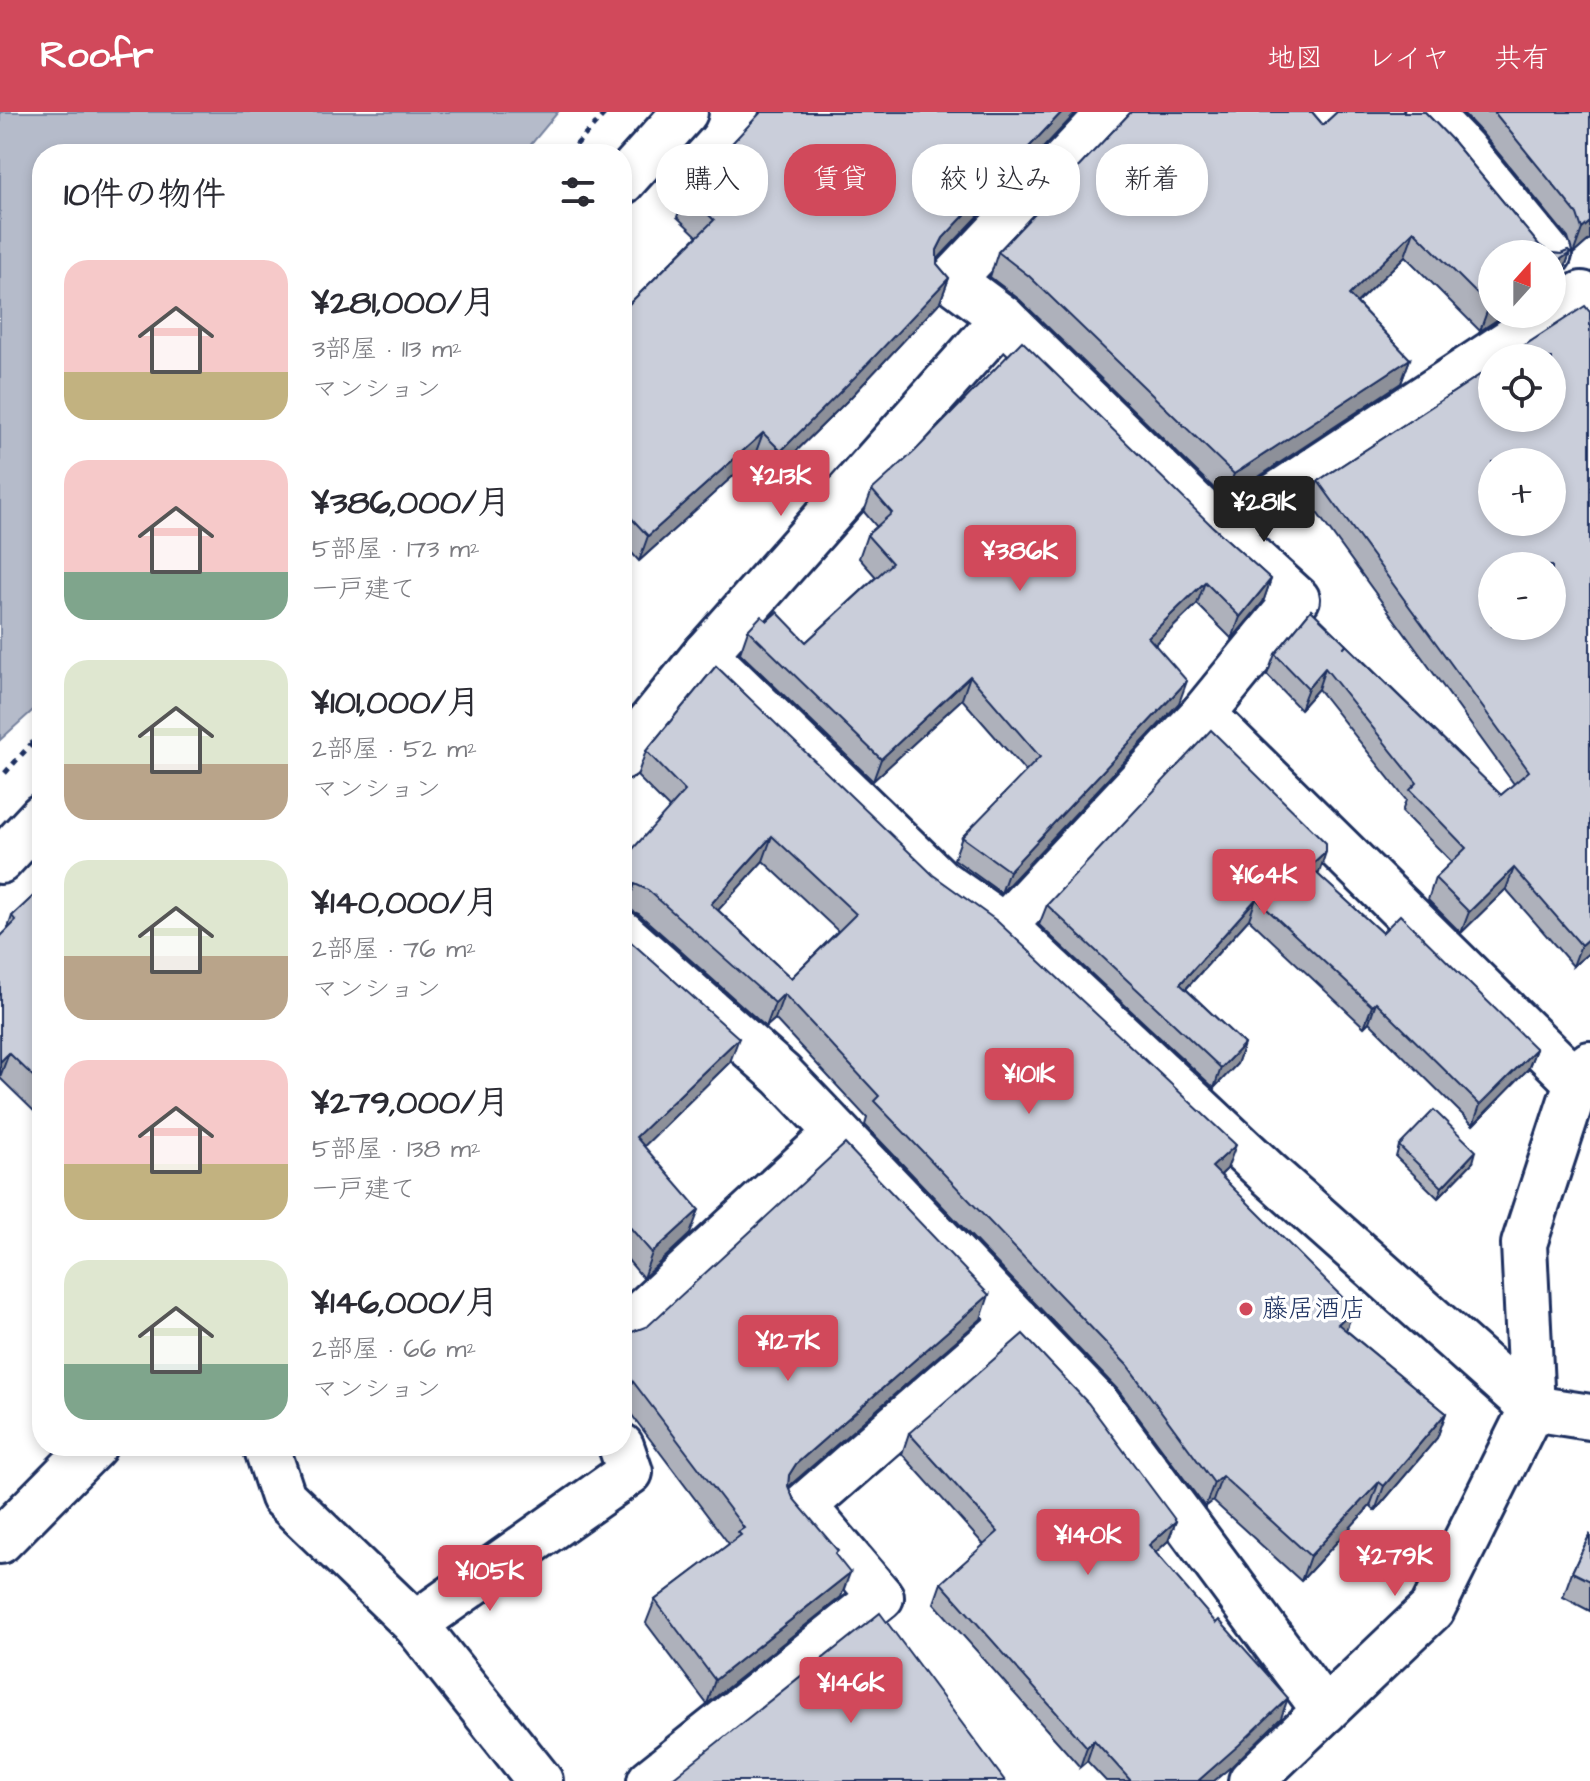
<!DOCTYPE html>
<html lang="ja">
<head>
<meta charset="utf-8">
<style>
	:root { --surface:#fff; --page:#f7f7f7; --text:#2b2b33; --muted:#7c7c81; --accent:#d1495b }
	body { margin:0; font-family:"Architects Daughter","Klee One",sans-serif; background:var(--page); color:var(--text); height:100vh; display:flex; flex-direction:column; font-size:30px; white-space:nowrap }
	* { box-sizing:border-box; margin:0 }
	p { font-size:26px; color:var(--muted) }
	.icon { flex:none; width:44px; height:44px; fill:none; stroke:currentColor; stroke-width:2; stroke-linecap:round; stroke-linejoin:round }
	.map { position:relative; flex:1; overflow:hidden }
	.sheet { position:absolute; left:32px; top:32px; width:600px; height:1312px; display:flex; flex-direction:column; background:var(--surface); border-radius:32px; box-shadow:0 4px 12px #0003 }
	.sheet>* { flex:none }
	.guide { position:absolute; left:656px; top:32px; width:760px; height:72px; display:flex; gap:16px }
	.needle { width:52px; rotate:21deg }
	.tools { position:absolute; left:1478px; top:128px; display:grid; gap:16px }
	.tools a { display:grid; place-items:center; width:88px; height:88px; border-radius:50%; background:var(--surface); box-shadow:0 4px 12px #0003; font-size:40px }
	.price { position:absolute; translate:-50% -68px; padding:0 18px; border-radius:8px; background:var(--accent); color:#fff; font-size:26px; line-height:52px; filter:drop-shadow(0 2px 4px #0008) }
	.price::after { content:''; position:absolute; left:50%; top:48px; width:24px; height:18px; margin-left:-12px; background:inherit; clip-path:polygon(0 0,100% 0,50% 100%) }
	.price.selected { background:#222; color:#fff }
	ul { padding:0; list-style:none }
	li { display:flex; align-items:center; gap:24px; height:200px; padding:0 32px }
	li span { display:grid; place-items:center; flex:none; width:224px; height:160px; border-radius:24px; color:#555 }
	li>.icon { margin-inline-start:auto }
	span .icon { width:96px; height:96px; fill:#fffc; stroke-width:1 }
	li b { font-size:34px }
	h2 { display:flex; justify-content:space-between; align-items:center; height:96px; padding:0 32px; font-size:34px }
	.pill { padding:0 28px; border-radius:32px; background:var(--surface); box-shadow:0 4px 12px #0003; font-size:28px; line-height:72px }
	.pill.selected { background:var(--accent); color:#fff }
	header { display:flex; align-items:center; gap:48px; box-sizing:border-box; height:112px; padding:0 40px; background:var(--accent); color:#fff }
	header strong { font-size:38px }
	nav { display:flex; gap:44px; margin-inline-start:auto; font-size:28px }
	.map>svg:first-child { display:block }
</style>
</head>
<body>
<header>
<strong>Roofr</strong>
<nav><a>地図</a><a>レイヤ</a><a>共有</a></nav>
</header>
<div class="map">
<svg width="1590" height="1669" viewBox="0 0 1590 1669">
	<rect width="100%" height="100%" fill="#fff"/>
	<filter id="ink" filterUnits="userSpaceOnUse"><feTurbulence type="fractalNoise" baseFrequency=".0125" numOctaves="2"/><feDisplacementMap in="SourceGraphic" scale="16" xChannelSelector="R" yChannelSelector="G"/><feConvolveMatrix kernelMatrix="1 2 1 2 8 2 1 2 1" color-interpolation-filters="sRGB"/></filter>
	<g filter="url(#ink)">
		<polygon fill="#b5bbca" stroke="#77839f" stroke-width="2" points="0,0 558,0 523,42 42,42 42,590 0,628"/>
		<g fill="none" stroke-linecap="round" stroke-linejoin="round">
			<defs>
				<g id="minor">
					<polyline points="1427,0 1462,36 1549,142"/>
					<polyline points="1003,206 1222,419 1582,182 1590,191"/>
					<polyline points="705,542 941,770 1004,814 1270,1063 1532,1296 1590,1305"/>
					<polyline points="1203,602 1577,970"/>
					<polyline points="622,645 705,542 1003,206 952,168 1111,0"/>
					<polyline points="1004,814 1203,602 1297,487 1222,419"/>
					<polyline points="622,821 782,963 1100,1295 1325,1599"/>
					<polyline points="622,1219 837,1021"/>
					<polyline points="266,1334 283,1385 415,1512"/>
					<polyline points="0,1429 94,1334"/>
					<polyline points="540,1669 415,1512 630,1360 621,1334"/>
					<polyline points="650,1669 881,1485 804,1394 1017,1208"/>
					<polyline points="1251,1669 1432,1497 1532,1296 1524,1132 1577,970 1590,952"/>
				</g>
				<g id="major">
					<polyline points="622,70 685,0"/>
					<polyline points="0,749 42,704"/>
				</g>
			</defs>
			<use href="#minor" stroke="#1b2f5e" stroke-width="50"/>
			<use href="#major" stroke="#1b2f5e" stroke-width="50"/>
			<g stroke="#1b2f5e" stroke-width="5" stroke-dasharray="6 6" stroke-linecap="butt">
				<polyline points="568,42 606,0"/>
				<polyline points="5,661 42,620"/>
			</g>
			<use href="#minor" stroke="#fff" stroke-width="44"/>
			<use href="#major" stroke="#fff" stroke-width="44"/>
		</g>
		<g fill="#aeb1bb" stroke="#1b2f5e" stroke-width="2" fill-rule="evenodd">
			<polygon points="759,0 1077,0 937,147 937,152 949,166 940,190 850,286 772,363 754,345 639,449 622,430 622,199 697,124 677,105 686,81 758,4"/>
			<polygon points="1131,0 1312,0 1323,13 1337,0 1425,0 1452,28 1539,133 1550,141 1561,142 1568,139 1570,141 1561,166 1552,172 1552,142 1492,142 1492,202 1506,202 1480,219 1405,144 1357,191 1410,247 1401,271 1225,387 1020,188 990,165 998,140"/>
			<polygon points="1462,0 1590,0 1590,127 1573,142 1568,126 1481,20"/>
			<polygon points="1492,255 1590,840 1573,854 1506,777 1461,821 1428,788 1435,766 1452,750 1402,700 1406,688 1318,577 1300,597 1267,563 1275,542 1311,498 1501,683 1514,672 1310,391 1318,369"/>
			<polygon points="872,378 1213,415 1271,467 1263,490 1232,527 1197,492 1155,533 1179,591 1001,781 954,747 962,725 1026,660 962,587 873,669 740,541 748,518 767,509 806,530 876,465 859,446 867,423 877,415 864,400"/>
			<path d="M716,554L1227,1057L1221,1063L1346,1218L1446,1301L1437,1326L1375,1399L1370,1394L1301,1469L1213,1389L1205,1395L1118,1278L865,1013L867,1006L775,907L766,915L639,802L626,796L622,797L669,696L637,664L646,639ZM763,749L838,819L791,866L718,798Z"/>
			<polygon points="1319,761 1317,762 1382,821 1536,937 1528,957 1473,1013 1369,910 1364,915 1249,807 1186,877 1244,932 1237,952 1214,976 1039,813 1047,793"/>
			<polygon points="42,776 42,1007 0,966 0,825 7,819 12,804"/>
			<polygon points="622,822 730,950 644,1034 690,1122 643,1166 622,1141"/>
			<polygon points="1399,1034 1473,1050 1438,1086 1396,1045"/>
			<polygon points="981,1207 788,1375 793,1386 836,1443 841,1485 707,1592 646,1511 655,1488 729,1432 622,1290 622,1227"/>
			<polygon points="909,1321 1176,1409 1168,1429 1155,1441 1281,1606 1214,1669 1106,1669 1087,1649 1080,1655 934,1491 941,1471 984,1433 902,1342"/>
			<polygon points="1590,1422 1590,1499 1563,1485 1572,1460"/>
		</g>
		<g fill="#8d9099" stroke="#1b2f5e" stroke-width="2">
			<polygon points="1062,0 1077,0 934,151 937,138 943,126"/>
			<polygon points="1590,110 1590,127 1573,142 1582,117"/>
			<polygon points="1414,119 1405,144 1340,207 1349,183"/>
			<polygon points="1570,141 1561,166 1552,172 1552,153"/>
			<polygon points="949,166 940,190 850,286 772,363 781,339"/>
			<polygon points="1492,193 1492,202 1506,202 1480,219 1489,194"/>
			<polygon points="1410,247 1401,271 1225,387 1234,362"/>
			<polygon points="763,321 754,345 639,449 648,424"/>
			<polygon points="1271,467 1263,490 1232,527 1240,505"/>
			<polygon points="1205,470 1197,492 1139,548 1148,525"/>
			<polygon points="1325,556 1318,577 1300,597 1308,576"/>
			<polygon points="970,564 962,587 873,669 881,647"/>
			<polygon points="1187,569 1179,591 1001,781 1009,759"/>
			<polygon points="772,724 763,749 702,816 711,792"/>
			<polygon points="1326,740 1319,761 1303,775 1310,755"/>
			<polygon points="1514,756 1506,777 1461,821 1469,800"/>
			<polygon points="635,772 626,796 622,797 622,773"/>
			<polygon points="1256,787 1249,807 1172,892 1180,872"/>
			<polygon points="1590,825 1590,840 1573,854 1581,833"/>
			<polygon points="784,882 775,907 766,915 775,891"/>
			<polygon points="1376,890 1369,910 1364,915 1372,894"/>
			<polygon points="739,926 730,950 628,1050 636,1025"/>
			<polygon points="1244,932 1237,952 1214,976 1221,956"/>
			<polygon points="1536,937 1528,957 1473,1013 1480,993"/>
			<polygon points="9,941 0,965 0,966 0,950"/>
			<polygon points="1236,1033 1227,1057 1203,1079 1212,1055"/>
			<polygon points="1476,1039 1473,1050 1438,1086 1442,1075"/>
			<polygon points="699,1098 690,1122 643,1166 652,1141"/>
			<polygon points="989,1183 981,1207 787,1376 789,1363 796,1352"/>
			<polygon points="1354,1197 1345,1221 1338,1212"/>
			<polygon points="1446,1301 1437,1326 1375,1399 1384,1374"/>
			<polygon points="1222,1364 1213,1389 1205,1395 1214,1371"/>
			<polygon points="1379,1370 1370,1394 1301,1469 1310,1444"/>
			<polygon points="1176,1409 1168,1429 1141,1454 1149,1433"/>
			<polygon points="850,1461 841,1485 707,1592 715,1568"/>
			<polygon points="1288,1586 1281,1606 1232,1654 1214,1669 1198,1669"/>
			<polygon points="1094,1628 1087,1649 1080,1655 1087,1635"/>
		</g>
		<g fill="#caceda" stroke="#1b2f5e" stroke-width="2" fill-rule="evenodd">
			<polygon points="761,0 1062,0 943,126 937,138 937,152 949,166 859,261 781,339 763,321 648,424 622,396 622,199 714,108 686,81"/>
			<polygon points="1131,0 1312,0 1323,13 1337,0 1425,0 1452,28 1539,133 1550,141 1561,142 1568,139 1570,141 1552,153 1552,142 1492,142 1492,193 1489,194 1414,119 1349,183 1410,247 1234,362 1029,164 998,140"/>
			<polygon points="1494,0 1590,0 1590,110 1582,117 1577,102"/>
			<path d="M1585,194L1590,200V825L1581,833L1514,756L1469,800L1435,766L1466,736L1410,678L1417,671L1325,556L1308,576L1275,542L1311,498L1346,532L1343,536L1346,533L1501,683L1529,659L1318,369L1492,255V306H1552V246H1505ZM1492,350H1552V410H1492ZM1492,454H1552V514H1492Z"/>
			<polygon points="1022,229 1213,415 1271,467 1240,505 1205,470 1148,525 1187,569 1009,759 962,725 1040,645 970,564 881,647 748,518 761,504 767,509 777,500 806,530 892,451 867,423 892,401 872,378 915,339"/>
			<path d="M716,554L933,763L997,809L1236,1033L1212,1055L1354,1197L1338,1212L1446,1301L1384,1374L1379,1370L1310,1444L1222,1364L1214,1371L1127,1253L874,989L879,984L784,882L775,891L648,778L635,772L622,773V749L685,679L646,639ZM772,724L856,802L791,866L711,792Z"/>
			<polygon points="1211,618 1326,731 1326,740 1310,755 1382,821 1400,803 1536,937 1480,993 1376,890 1372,894 1256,787 1180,872 1244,932 1221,956 1047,793"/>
			<polygon points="42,776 42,973 9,941 0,950 0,825 16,809 12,804"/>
			<polygon points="622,822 739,926 636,1025 699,1098 652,1141 622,1106"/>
			<polygon points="1434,998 1476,1039 1442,1075 1399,1034"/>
			<polygon points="845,1032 989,1183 796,1352 789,1363 788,1374 793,1386 838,1439 835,1442 850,1461 715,1568 655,1488 741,1423 738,1420 744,1416 622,1255 622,1227 632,1220 648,1214"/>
			<polygon points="1023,1222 1088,1291 1176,1409 1149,1433 1216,1511 1219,1508 1288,1586 1239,1633 1198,1669 1131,1669 1094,1628 1087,1635 941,1471 998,1420 909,1321"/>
			<polygon points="1590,1422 1590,1469 1572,1460"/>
			<polygon points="880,1501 1005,1669 665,1669 674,1665"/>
		</g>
	</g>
	<circle fill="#d1495b" stroke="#fff" stroke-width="3" cx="1246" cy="1197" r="8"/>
	<g text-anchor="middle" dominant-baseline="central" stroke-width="7" stroke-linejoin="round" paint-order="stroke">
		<g font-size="26" fill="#1b2f5e" stroke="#fff" text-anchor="start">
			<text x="1262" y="1197">藤居酒店</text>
		</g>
	</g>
</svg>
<div class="tools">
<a><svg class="needle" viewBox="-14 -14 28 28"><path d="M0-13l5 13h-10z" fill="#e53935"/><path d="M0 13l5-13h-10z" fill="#7c7c81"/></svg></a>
<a><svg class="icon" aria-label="locate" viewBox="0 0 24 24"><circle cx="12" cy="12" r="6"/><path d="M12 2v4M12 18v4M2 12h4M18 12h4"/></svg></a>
<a>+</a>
<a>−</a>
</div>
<b class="price" style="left:781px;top:406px">¥213K</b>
<b class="price selected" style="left:1264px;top:432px">¥281K</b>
<b class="price" style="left:1020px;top:481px">¥386K</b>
<b class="price" style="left:1264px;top:805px">¥164K</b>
<b class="price" style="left:1029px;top:1004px">¥101K</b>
<b class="price" style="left:788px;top:1271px">¥127K</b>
<b class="price" style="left:1088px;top:1465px">¥140K</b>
<b class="price" style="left:1395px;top:1486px">¥279K</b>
<b class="price" style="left:490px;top:1501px">¥105K</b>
<b class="price" style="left:851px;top:1613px">¥146K</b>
<div class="guide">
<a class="pill">購入</a>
<a class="pill selected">賃貸</a>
<a class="pill">絞り込み</a>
<a class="pill">新着</a>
</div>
<section class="sheet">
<h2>10件の物件<svg class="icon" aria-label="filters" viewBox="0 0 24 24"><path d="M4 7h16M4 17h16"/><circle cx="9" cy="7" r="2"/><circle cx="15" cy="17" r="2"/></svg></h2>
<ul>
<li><span style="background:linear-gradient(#f6c9c9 70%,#c2b280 0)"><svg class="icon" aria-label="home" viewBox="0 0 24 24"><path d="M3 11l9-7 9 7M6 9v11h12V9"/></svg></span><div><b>¥281,000/月</b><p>3部屋 · 113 m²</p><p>マンション</p></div></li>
<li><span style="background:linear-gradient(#f6c9c9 70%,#7fa58c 0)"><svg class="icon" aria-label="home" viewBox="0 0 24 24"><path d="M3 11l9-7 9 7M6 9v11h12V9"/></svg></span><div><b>¥386,000/月</b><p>5部屋 · 173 m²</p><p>一戸建て</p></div></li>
<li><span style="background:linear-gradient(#dfe7d0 65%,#b9a48a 0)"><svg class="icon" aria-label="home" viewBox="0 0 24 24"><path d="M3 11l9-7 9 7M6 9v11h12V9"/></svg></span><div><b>¥101,000/月</b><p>2部屋 · 52 m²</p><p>マンション</p></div></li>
<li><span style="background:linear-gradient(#dfe7d0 60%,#b9a48a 0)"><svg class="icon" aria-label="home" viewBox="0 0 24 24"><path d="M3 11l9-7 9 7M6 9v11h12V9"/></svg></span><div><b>¥140,000/月</b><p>2部屋 · 76 m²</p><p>マンション</p></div></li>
<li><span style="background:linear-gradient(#f6c9c9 65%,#c2b280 0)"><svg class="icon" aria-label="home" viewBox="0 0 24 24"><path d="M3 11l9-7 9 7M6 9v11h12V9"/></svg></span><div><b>¥279,000/月</b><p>5部屋 · 138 m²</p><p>一戸建て</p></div></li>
<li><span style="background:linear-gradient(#dfe7d0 65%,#7fa58c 0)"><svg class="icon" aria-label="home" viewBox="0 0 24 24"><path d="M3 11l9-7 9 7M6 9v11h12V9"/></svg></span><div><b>¥146,000/月</b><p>2部屋 · 66 m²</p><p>マンション</p></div></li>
</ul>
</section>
</div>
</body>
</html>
